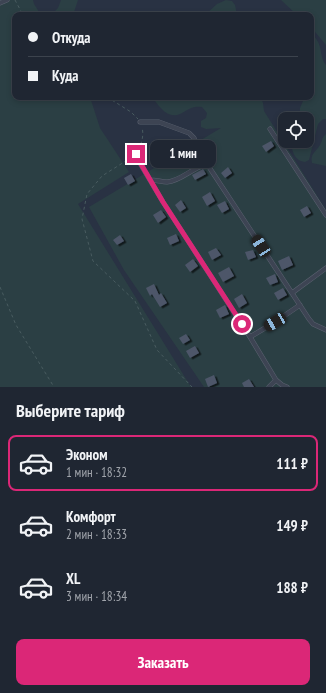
<!DOCTYPE html>
<html lang="ru">
<head>
<meta charset="utf-8">
<style>
	body { margin:0; font-family:"PT Sans Narrow",sans-serif; background:#272e3a; color:#f1f3f6; height:100vh; display:flex; flex-direction:column; font-size:15px; white-space:nowrap }
	* { box-sizing:border-box; margin:0 }
	p { font-size:13px; color:#a1a5ac }
	.icon { flex:none; width:22px; height:22px; fill:none; stroke:currentColor; stroke-width:2; stroke-linecap:round; stroke-linejoin:round }
	.map { position:relative; height:387px; overflow:hidden }
	.side { display:flex; flex-direction:column; background:#1f2632; flex:1 }
	.side>* { flex:none }
	.guide { position:absolute; left:12px; top:12px; width:302px; height:88px; border-radius:8px; box-shadow:0 2px 6px #0003,0 0 0 1px #3c434d; display:grid; align-content:center; height:88px; padding:0 16px; background:#1f2632 }
	.buttons { position:absolute; left:278px; top:112px; display:grid; gap:8px }
	.buttons a { display:grid; place-items:center; width:36px; height:36px; border-radius:8px; background:#1f2632; box-shadow:0 2px 6px #0003,0 0 0 1px #3c434d; font-size:20px }
	.end { position:absolute; width:18px; height:18px; margin:-9px; border:5px solid #db2777; background:#fff; box-shadow:0 0 0 2px #fff }
	.from { border-radius:50% }
	.bubble { position:absolute; height:28px; border-radius:8px; background:#1f2632; box-shadow:0 2px 6px #0003,0 0 0 1px #3c434d; font-size:13px; font-weight:800; line-height:28px; text-align:center }
	.car { position:absolute; width:12px; height:24px; margin:-12px -6px; border-radius:5px; box-shadow:0 0 3px 1px #0007; background:linear-gradient(#222 24%,#8ab4d8 0 40%,#222 0 76%,#8ab4d8 0 86%,#222 0) }
	.guide b { display:flex; align-items:center; gap:14px; height:38px; font-size:15px }
	.guide b+b { border-top:1px solid #3c434d }
	.guide i { width:10px; height:10px; background:#f1f3f6 }
	ul { padding:0; list-style:none }
	li { display:flex; align-items:center; gap:12px; height:56px; margin:0 8px 6px; padding:0 8px; border:2px solid transparent; border-radius:8px }
	li div { flex:1 }
	li b { display:block; font-size:15px }
	li em { font-style:normal; font-weight:800 }
	li.current { border-color:#db2777 }
	li>.icon { width:36px; height:36px; stroke-width:1.5 }
	h2 { padding:0 16px; font-size:18px; line-height:48px }
	.cta { display:flex; gap:8px; margin-top:auto; padding:8px 16px }
	.cta a { flex:1; height:46px; border-radius:8px; background:#db2777; color:#fff; font-size:16px; font-weight:800; line-height:46px; text-align:center }
	.map>svg:first-child { display:block }
	.green { fill:#2b3f44 }
	.building { fill:#4d5669; filter:url(#shadow) }
	.lines { fill:none; stroke-linecap:round; stroke-linejoin:round }
	.street-casing { stroke:#5b6270; stroke-width:5 }
	.path { stroke:#495c60; stroke-width:1; stroke-dasharray:3 3; stroke-linecap:butt }
	.street { stroke:#3d4453; stroke-width:4 }
	.route { stroke:#db2777; stroke-width:5 }
</style>
</head>
<body>
<div class="map">
<svg width="326" height="387" viewBox="0 0 326 387">
	<defs>
		<filter id="shadow"><feDropShadow dx="2.5" dy="1.5" stdDeviation="0" flood-color="#0009"/></filter>
	</defs>
	<rect width="100%" height="100%" fill="#293243"/>
	<path class="green" d="M0,0H33L34,4L41,15H15V97H90L100,128L129,172L78,204L191,387H0Z
		M61,0H78L73,15H51L58,8Z
		M226,0L232,1L235,5L237,15H205L217,4Z
		M281,0H326V45L311,27V15H297Z
		M311,33C325,46 318,55 326,65V119H323L318,124L309,160L305,162C293,160 293,151 290,141H307V119H300V108L303,101L302,97H311Z
		M152,97L261,98L263,103L264,111L326,210V387H204L124,270L89,207L221,128L206,129L201,127V121L206,118L207,113L202,107C193,106 189,109 182,113C168,121 159,106 152,97Z
		M326,134V166L312,163C310,153 316,152 320,145C323,140 321,138 326,134Z"/>
	<path class="building" d="M271,141L274,146L266,152L262,146Z
		M228,167L232,173L225,178L221,173Z
		M203,169L206,174L195,180L192,175Z
		M131,174L135,181L128,185L124,178Z
		M210,192L215,201L207,206L202,197Z
		M181,200L186,208L180,212L175,205Z
		M225,201L229,209L222,213L217,205Z
		M307,206L311,213L304,217L300,210Z
		M161,210L166,217L158,223L153,215Z
		M176,234L179,241L170,245L167,238Z
		M120,235L124,241L117,245L113,240Z
		M216,248L221,255L212,260L208,252Z
		M253,250L256,257L248,260L245,252Z
		M289,256L293,265L282,270L278,261Z
		M193,259L198,266L190,272L185,265Z
		M229,267L234,276L223,282L218,273Z
		M275,274L278,282L270,285L266,278Z
		M154,284L159,295L161,293L167,303L160,307L152,294L150,296L146,288Z
		M283,288L287,295L278,300L274,293Z
		M242,294L247,303L239,308L234,299Z
		M225,305L229,314L220,318L216,310Z
		M186,334L190,340L183,344L179,338Z
		M195,346L199,353L190,358L186,351Z
		M214,375L217,383L208,387L205,379Z
		M249,379L254,387H244L242,383Z"/>
	<g class="lines">
		<g class="street-casing">
			<path id="street" d="M0,3L7,0
				M140,122H159L189,133L194,138L203,165
				M270,129L326,215
				M136,154L141,165L163,202L250,337L276,380L282,385L287,387
				M150,180C156,180 162,182 167,182C181,181 192,168 205,165L209,167L309,319L313,324L326,330
				M292,293L326,268
				M250,337L275,322L300,305
				M269,387L276,380"/>
		</g>
		<path class="path" d="M15,0L23,15
			M107,97L131,112L138,119
			M138,150C142,143 144,135 142,127
			M132,157L102,176L87,194L82,219L93,261L135,301L157,350L192,387
			M0,287L16,325L54,387"/>
		<use href="#street" class="street"/>
	</g>
	<g class="lines">
		<path class="route" d="M136,154L141,164L163,202L242,324"/>
	</g>
</svg>
<div class="buttons">
<a><svg class="icon" aria-label="locate" viewBox="0 0 24 24"><circle cx="12" cy="12" r="6"/><path d="M12 2v4M12 18v4M2 12h4M18 12h4"/></svg></a>
</div>
<i class="end from" style="left:242px;top:324px"></i>
<i class="end" style="left:136px;top:154px"></i>
<div class="bubble" style="left:150px;top:140px;width:66px">1 мин</div>
<i class="car" style="left:261px;top:246px;rotate:327deg"></i>
<i class="car" style="left:275px;top:322px;rotate:240deg"></i>
<div class="guide">
<b><i class="from"></i>Откуда</b>
<b><i></i>Куда</b>
</div>
</div>
<section class="side">
<h2>Выберите тариф</h2>
<ul>
<li class="current"><svg class="icon" aria-label="car" viewBox="0 0 24 24"><path d="M5 17H2v-5l4-1 3-4h7l3 4 3 1v5h-3M9 17h6M6 11h13"/><circle cx="7" cy="17" r="2"/><circle cx="17" cy="17" r="2"/></svg><div><b>Эконом</b><p>1 мин · 18:32</p></div><em>111 ₽</em></li>
<li><svg class="icon" aria-label="car" viewBox="0 0 24 24"><path d="M5 17H2v-5l4-1 3-4h7l3 4 3 1v5h-3M9 17h6M6 11h13"/><circle cx="7" cy="17" r="2"/><circle cx="17" cy="17" r="2"/></svg><div><b>Комфорт</b><p>2 мин · 18:33</p></div><em>149 ₽</em></li>
<li><svg class="icon" aria-label="car" viewBox="0 0 24 24"><path d="M5 17H2v-5l4-1 3-4h7l3 4 3 1v5h-3M9 17h6M6 11h13"/><circle cx="7" cy="17" r="2"/><circle cx="17" cy="17" r="2"/></svg><div><b>XL</b><p>3 мин · 18:34</p></div><em>188 ₽</em></li>
</ul>
<div class="cta"><a>Заказать</a></div>
</section>
</body>
</html>
